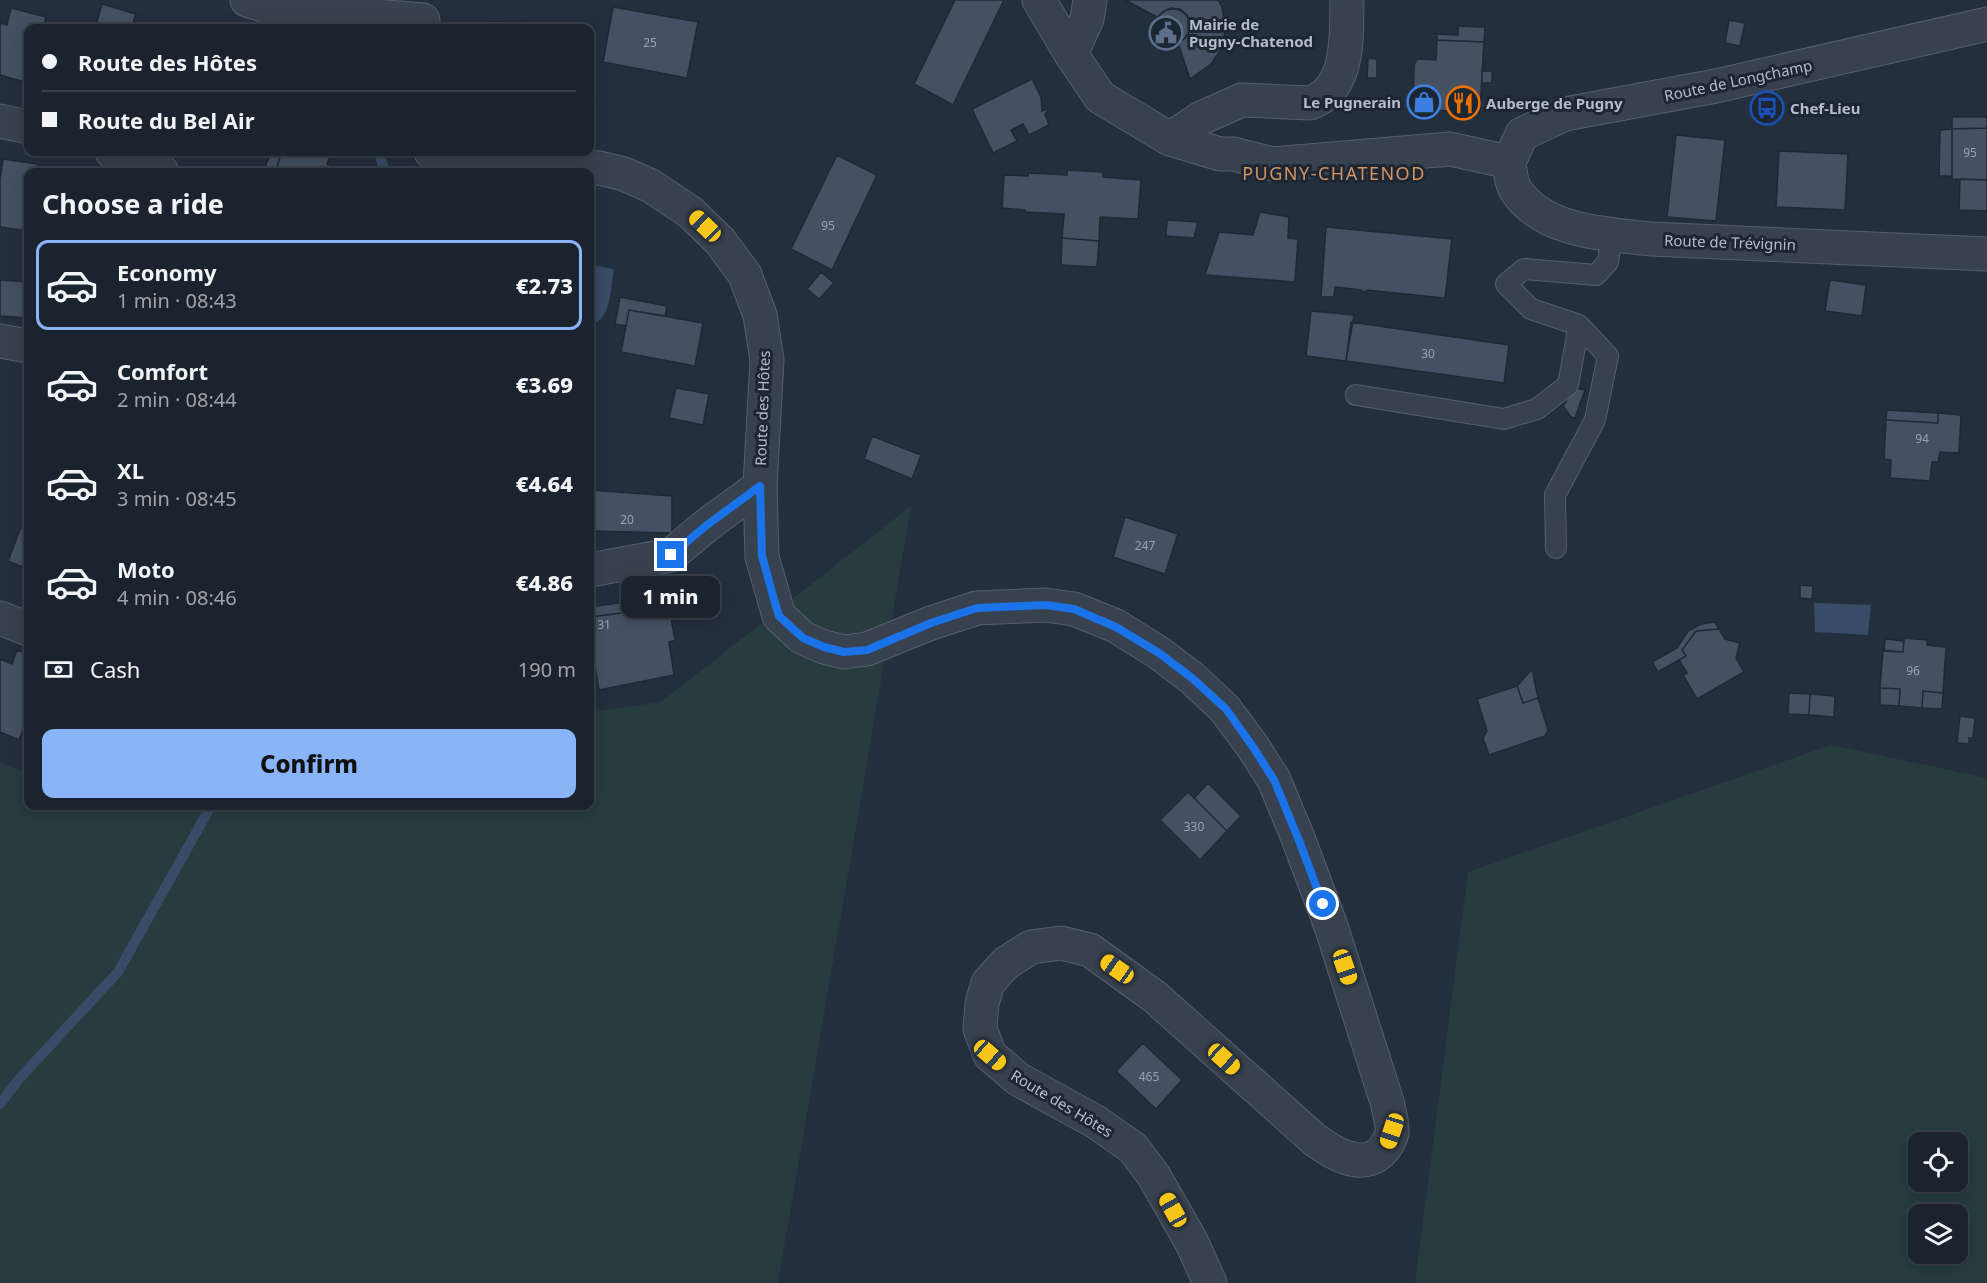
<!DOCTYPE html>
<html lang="en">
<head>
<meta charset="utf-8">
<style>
	body { margin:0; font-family:"Noto Sans",sans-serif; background:#282f3a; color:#f1f3f6; height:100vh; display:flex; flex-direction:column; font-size:22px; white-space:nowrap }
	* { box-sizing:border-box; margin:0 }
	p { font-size:20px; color:#a0a4aa }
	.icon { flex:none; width:33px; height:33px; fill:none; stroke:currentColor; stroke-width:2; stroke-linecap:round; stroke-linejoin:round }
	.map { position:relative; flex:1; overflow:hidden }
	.sheet { position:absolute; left:24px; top:168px; width:570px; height:642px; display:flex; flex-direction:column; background:#1b232e; border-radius:12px; box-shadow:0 3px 15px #0003,0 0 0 2px #39404a }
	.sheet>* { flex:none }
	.guide { position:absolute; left:24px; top:24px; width:570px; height:132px; border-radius:12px; box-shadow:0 3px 15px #0003,0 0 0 2px #39404a; display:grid; align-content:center; height:132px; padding:0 18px; background:#1b232e }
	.buttons { position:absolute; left:1908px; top:1132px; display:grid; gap:12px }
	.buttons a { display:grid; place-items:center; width:60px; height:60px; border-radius:12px; background:#1b232e; box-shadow:0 3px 15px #0003,0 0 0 2px #39404a; font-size:30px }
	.end { position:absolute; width:27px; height:27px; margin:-14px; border:8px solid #1a73e8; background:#fff; box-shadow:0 0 0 3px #fff }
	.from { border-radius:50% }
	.bubble { position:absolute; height:42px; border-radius:12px; background:#1b232e; box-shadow:0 3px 15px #0003,0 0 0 2px #39404a; font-size:20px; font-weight:800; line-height:42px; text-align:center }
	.car { position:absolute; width:18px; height:36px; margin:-18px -9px; border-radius:8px; box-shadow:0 0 4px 2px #0007; background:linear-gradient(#f5c518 24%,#345 0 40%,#f5c518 0 76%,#345 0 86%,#f5c518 0) }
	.guide b { display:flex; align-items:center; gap:21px; height:57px; font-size:22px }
	.guide b+b { border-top:2px solid #39404a }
	.guide i { width:15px; height:15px; background:#f1f3f6 }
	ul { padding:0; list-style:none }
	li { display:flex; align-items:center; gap:18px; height:90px; margin:0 12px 9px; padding:0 6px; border:3px solid transparent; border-radius:12px }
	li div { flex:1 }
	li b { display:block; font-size:22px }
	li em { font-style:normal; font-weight:800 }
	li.on { border-color:#8ab4f8 }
	li>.icon { width:54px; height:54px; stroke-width:1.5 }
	h2 { padding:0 18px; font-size:27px; line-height:72px }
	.pay { display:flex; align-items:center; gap:15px; height:66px; padding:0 18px; font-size:22px }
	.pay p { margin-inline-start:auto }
	.button { display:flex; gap:12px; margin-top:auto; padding:12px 18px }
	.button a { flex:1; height:69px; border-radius:12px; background:#8ab4f8; color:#111; font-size:24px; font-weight:800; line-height:69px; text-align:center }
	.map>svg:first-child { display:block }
	.green { fill:#263c3f; fill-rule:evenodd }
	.water { fill:#394c67 }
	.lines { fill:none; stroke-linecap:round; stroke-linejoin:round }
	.stream { stroke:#394c67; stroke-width:10 }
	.building { fill:#455162; stroke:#1f2835; stroke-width:1.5 }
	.service-casing { stroke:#565f6c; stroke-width:22 }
	.minor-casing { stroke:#565f6c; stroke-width:35 }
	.tertiary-casing { stroke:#565f6c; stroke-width:35 }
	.service { stroke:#38414e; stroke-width:20 }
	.minor { stroke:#38414e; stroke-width:33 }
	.tertiary { stroke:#38414e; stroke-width:33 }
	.route { stroke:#1a73e8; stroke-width:8 }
	.labels { text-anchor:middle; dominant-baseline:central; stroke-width:6; stroke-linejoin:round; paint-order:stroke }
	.number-label { font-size:12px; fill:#98a1af }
	.poi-label { font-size:15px; font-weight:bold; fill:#b4bcc9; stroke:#1d2633; text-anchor:start }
	.street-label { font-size:15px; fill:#b4bcc9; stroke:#1d2633 }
	.quarter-label { font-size:18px; letter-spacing:1.5px; fill:#d59563; stroke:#1d2633 }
</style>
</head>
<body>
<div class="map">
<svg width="1987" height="1283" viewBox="0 0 1987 1283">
	<rect width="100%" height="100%" fill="#242f3e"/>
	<path class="green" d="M911,506L778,1283H0V762L28,773V806H112L122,810L142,806H590V712L661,702Z
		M1831,745L1987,778V1283H1415L1468,872ZM1918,1143H1958V1182H1918ZM1918,1215H1958V1254H1918Z"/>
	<path class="water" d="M591,265L614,269C611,283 611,319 595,322L590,319Z
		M1814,603L1871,605L1868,635L1815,632Z"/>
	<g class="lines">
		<path class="stream" d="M379,152L385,172
			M0,1104L19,1079L118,972L211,806"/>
	</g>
	<path class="building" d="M955,0H1004L953,105L914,84Z
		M1125,0H1218L1222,7L1225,25L1224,40L1219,52L1211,64L1190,79L1178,43L1185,38L1190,30V22L1187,15L1180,9L1171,8L1164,11L1157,17Z
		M102,4L136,14L131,28H95Z
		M613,7L698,22L687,78L603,62Z
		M11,8L46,17L43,28H28V83L0,75V23L7,25Z
		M1156 26a17 17 0 1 1 34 0a17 17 0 1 1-34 0Z
		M1729,20L1745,23L1740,46L1725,43Z
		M527,21L528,28H487V22Z
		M1458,26L1485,27L1484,42L1437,40V34L1458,35Z
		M1437,40L1484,42L1480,110L1465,112L1413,109L1414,65L1417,59L1436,60Z
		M1368,58L1377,59V78H1367Z
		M1482,71H1492V83H1482Z
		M1032,79L1041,97L1042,111L1047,109L1048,111L1045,114L1049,125L1029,135L1023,124L1011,130L1017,141L993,153L972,109Z
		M590,94H596L593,151H590Z
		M1756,104H1774V113H1756Z
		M1952,117H1987V128L1952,129Z
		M1987,128V180L1952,179V129Z
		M1952,129V176H1939L1940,130Z
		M1676,135L1725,140L1716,221L1667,217Z
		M1779,151L1848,154L1845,210L1776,207Z
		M271,152H282L275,172H263Z
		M282,152L301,154L302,152H315L330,157L327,164L344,170L343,172H275Z
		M837,155L877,175L832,270L791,249Z
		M3,159L38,164L37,172H28V231L0,227V179Z
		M1067,170L1103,172V177L1141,180L1138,219L1100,217L1099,241L1062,238L1064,214L1025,212V210L1002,208L1004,175L1028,176V173L1067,175Z
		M1960,179L1987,180V211L1959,210Z
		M1260,212L1289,217L1288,238L1298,239L1295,282L1205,275L1219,232L1253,235Z
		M1167,220L1198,222L1194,238L1166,236Z
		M1326,227L1452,239L1445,298L1367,290V292L1361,291V290L1335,287L1334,297H1321Z
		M1062,238L1099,241L1097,267L1061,265Z
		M821,272L834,283L819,299L807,289Z
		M0,280L28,282V318L0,316Z
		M1830,280L1866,285L1862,316L1825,311Z
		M620,297L667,306L665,316L629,310L626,326L615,324Z
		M629,310L703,323L695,366L621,352Z
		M1311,311L1354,315L1346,361L1306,356Z
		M1351,322L1509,345L1504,383L1346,361Z
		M676,388L709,394L703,425L669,418Z
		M1574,388L1585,390L1575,418L1571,417L1563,406Z
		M1887,410L1938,413V423L1886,420Z
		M1938,413L1961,415L1959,453L1940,452L1938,462H1932L1930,481L1890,478L1891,460L1884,459L1886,420L1938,423Z
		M872,436L921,455L912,479L864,459Z
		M590,490L672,496V533L590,531Z
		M1125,517L1178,534L1165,574L1113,557Z
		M21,527L28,530V569L8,561Z
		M1800,585L1813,586L1812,599L1800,598Z
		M668,596L669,607L590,617V607Z
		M669,607L675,640L669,642L674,675L599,690L590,638V617Z
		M1715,622L1719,629L1696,631L1682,650L1686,656L1658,672L1652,662L1677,648L1688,631L1701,624Z
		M1719,629L1725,639L1740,643L1736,658L1744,672L1697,699L1683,675L1687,673L1679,660L1686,656L1682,650L1696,631Z
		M1904,638L1927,640V645L1946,647L1943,693L1923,691L1922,708L1899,706L1900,689L1880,688L1883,650L1903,652Z
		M1885,639L1904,641L1903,652L1884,651Z
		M17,650L28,654V717L19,740L0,732V659L12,664Z
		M1532,669L1538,698L1523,703L1517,686Z
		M1517,686L1523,703L1538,698L1548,730L1545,736L1489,755L1483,738L1487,731L1477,699Z
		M1880,688L1900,689L1899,706L1880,705Z
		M1923,691L1943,693L1942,709L1922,708Z
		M1789,693L1810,694L1809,715L1788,714Z
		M1810,694L1835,696L1834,717L1809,715Z
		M1960,716L1975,718L1973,738H1969V744L1957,743Z
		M1208,783L1241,816L1227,831L1194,798Z
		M1188,792L1227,831L1200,860L1160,820Z
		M1143,1043L1182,1080L1156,1109L1116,1071Z"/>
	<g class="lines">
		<g class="service-casing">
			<path id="service" d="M1356,395L1504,419L1537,409L1568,385L1579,325
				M1556,548L1555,495L1595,420L1608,356L1579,325L1531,309L1506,284L1524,269L1596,275L1608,262L1612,235"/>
		</g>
		<g class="minor-casing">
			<path id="minor" d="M247,0L269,7L423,20
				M1071,54L1087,19L1090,0
				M0,121L28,127
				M1170,139L1201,118L1242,100L1310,103C1351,89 1346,35 1347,0
				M112,152L162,172
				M431,152L442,158L599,168L624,174L651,186L690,212L720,241L745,275L760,315L767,360L760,486L762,557L779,616L803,638L824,647L844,652L867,649L931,623L977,608L1045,605L1074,609L1116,626L1159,653L1192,678L1225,709L1253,747L1274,780L1298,838L1331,926L1388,1105C1389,1113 1393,1124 1392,1133C1390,1142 1386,1147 1380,1153C1360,1170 1333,1153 1315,1140L1155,997L1090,950L1061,943L1031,947L1006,963L988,983L982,1003L980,1029L990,1055L1018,1079L1096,1122L1133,1148L1154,1176L1192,1243L1210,1283
				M0,341L28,346
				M590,570L671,555L707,525L760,486
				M0,618L28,629"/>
		</g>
		<g class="tertiary-casing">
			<path id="tertiary" d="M1039,0L1071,54L1100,97L1170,139L1220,154H1233L1273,164L1450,149L1509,162
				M1509,162C1510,170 1511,182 1515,189C1542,232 1605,234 1651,239L1987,254
				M1509,162L1522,134L1565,114L1716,86L1987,24"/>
		</g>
		<use href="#service" class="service"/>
		<use href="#minor" class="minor"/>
		<use href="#tertiary" class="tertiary"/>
	</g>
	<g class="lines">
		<path class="route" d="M671,555L707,525L760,486L762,556L773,596L779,616L803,638L824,647L844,652L867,650L931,623L977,608L1046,605L1074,609L1116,627L1159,653L1192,678L1226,709L1253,747L1274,780L1298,838L1323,904"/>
	</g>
	<defs>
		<g id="civic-ring" transform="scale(1.725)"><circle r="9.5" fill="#1d2633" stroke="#5c6f8a" stroke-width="1.5"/><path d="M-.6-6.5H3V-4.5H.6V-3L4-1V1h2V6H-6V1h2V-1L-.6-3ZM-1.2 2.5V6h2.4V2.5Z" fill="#5c6f8a"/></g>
		<g id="shop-ring" transform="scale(1.725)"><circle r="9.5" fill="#1d2633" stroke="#3f7fe0" stroke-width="1.5"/><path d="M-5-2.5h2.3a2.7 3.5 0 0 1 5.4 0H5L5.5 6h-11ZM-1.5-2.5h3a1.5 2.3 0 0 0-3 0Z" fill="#3f7fe0"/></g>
		<g id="restaurant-ring" transform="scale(1.725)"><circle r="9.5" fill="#1d2633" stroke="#e8710a" stroke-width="1.5"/><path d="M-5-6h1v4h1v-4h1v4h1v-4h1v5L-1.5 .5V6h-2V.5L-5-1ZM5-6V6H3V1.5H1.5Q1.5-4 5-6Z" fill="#e8710a"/></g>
		<g id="bus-ring" transform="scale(1.725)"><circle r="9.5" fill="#1d2633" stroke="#1a4fb4" stroke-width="1.5"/><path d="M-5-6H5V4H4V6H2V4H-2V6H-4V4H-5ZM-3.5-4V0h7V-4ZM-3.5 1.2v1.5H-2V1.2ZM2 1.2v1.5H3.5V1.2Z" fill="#1a4fb4"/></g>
	</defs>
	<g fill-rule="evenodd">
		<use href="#civic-ring" x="1166" y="33"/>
		<use href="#shop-ring" x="1424" y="102"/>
		<use href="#restaurant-ring" x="1463" y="103"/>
		<use href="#bus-ring" x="1767" y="108"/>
	</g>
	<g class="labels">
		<g class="number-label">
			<text x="650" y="42">25</text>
			<text x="1970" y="152">95</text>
			<text x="828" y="225">95</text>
			<text x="1428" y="353">30</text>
			<text x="1922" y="438">94</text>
			<text x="627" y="519">20</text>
			<text x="1145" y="545">247</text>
			<text x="604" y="624">31</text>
			<text x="1913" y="670">96</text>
			<text x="1194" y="826">330</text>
			<text x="1149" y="1076">465</text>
		</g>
		<g class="poi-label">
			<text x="1189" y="24">Mairie de<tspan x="1189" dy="17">Pugny-Chatenod</tspan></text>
			<text x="1401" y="102" text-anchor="end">Le Pugnerain</text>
			<text x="1486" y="103">Auberge de Pugny</text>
			<text x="1790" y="108">Chef-Lieu</text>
		</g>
		<g class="street-label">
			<text transform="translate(1738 80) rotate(-12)">Route de Longchamp</text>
			<text transform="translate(1730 242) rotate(2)">Route de Trévignin</text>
			<text transform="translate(762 408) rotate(-88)">Route des Hôtes</text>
			<text transform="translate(1062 1103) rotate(31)">Route des Hôtes</text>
		</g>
		<g class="quarter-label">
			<text x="1334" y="173">PUGNY-CHATENOD</text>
		</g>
	</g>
</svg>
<div class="buttons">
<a><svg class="icon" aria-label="locate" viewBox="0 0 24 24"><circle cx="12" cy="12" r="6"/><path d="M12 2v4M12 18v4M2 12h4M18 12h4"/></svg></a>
<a><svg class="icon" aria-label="layers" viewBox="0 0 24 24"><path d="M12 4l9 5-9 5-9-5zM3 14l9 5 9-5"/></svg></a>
</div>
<i class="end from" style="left:1323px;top:904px"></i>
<i class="end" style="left:671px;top:555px"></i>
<div class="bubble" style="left:621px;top:576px;width:99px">1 min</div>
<i class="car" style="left:705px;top:226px;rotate:314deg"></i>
<i class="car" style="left:1345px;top:967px;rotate:161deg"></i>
<i class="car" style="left:1117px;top:969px;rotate:305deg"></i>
<i class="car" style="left:990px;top:1055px;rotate:131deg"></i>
<i class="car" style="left:1224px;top:1059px;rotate:132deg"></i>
<i class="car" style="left:1392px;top:1131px;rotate:198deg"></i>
<i class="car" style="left:1173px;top:1210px;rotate:331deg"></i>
<div class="guide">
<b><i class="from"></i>Route des Hôtes</b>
<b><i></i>Route du Bel Air</b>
</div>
<section class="sheet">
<h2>Choose a ride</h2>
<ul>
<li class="on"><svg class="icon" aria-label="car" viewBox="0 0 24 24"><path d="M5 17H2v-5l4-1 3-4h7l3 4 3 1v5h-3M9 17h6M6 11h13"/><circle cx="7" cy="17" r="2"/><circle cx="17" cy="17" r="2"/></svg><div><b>Economy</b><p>1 min · 08:43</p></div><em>€2.73</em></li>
<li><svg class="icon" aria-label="car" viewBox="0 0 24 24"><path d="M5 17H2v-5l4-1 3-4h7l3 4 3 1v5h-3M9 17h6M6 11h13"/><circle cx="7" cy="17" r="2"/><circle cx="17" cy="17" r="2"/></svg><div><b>Comfort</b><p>2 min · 08:44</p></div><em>€3.69</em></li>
<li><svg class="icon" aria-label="car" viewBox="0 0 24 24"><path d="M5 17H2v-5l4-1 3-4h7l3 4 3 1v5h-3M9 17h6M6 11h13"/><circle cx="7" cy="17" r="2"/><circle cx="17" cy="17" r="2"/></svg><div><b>XL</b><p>3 min · 08:45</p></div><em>€4.64</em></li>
<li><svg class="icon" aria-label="car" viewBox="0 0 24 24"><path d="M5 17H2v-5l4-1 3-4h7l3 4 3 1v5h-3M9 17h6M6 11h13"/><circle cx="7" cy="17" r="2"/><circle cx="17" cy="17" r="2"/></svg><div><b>Moto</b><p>4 min · 08:46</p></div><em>€4.86</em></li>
</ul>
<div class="pay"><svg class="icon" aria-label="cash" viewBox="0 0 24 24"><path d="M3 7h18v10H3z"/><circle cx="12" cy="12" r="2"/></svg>Cash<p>190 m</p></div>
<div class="button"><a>Confirm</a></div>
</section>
</div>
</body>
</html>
